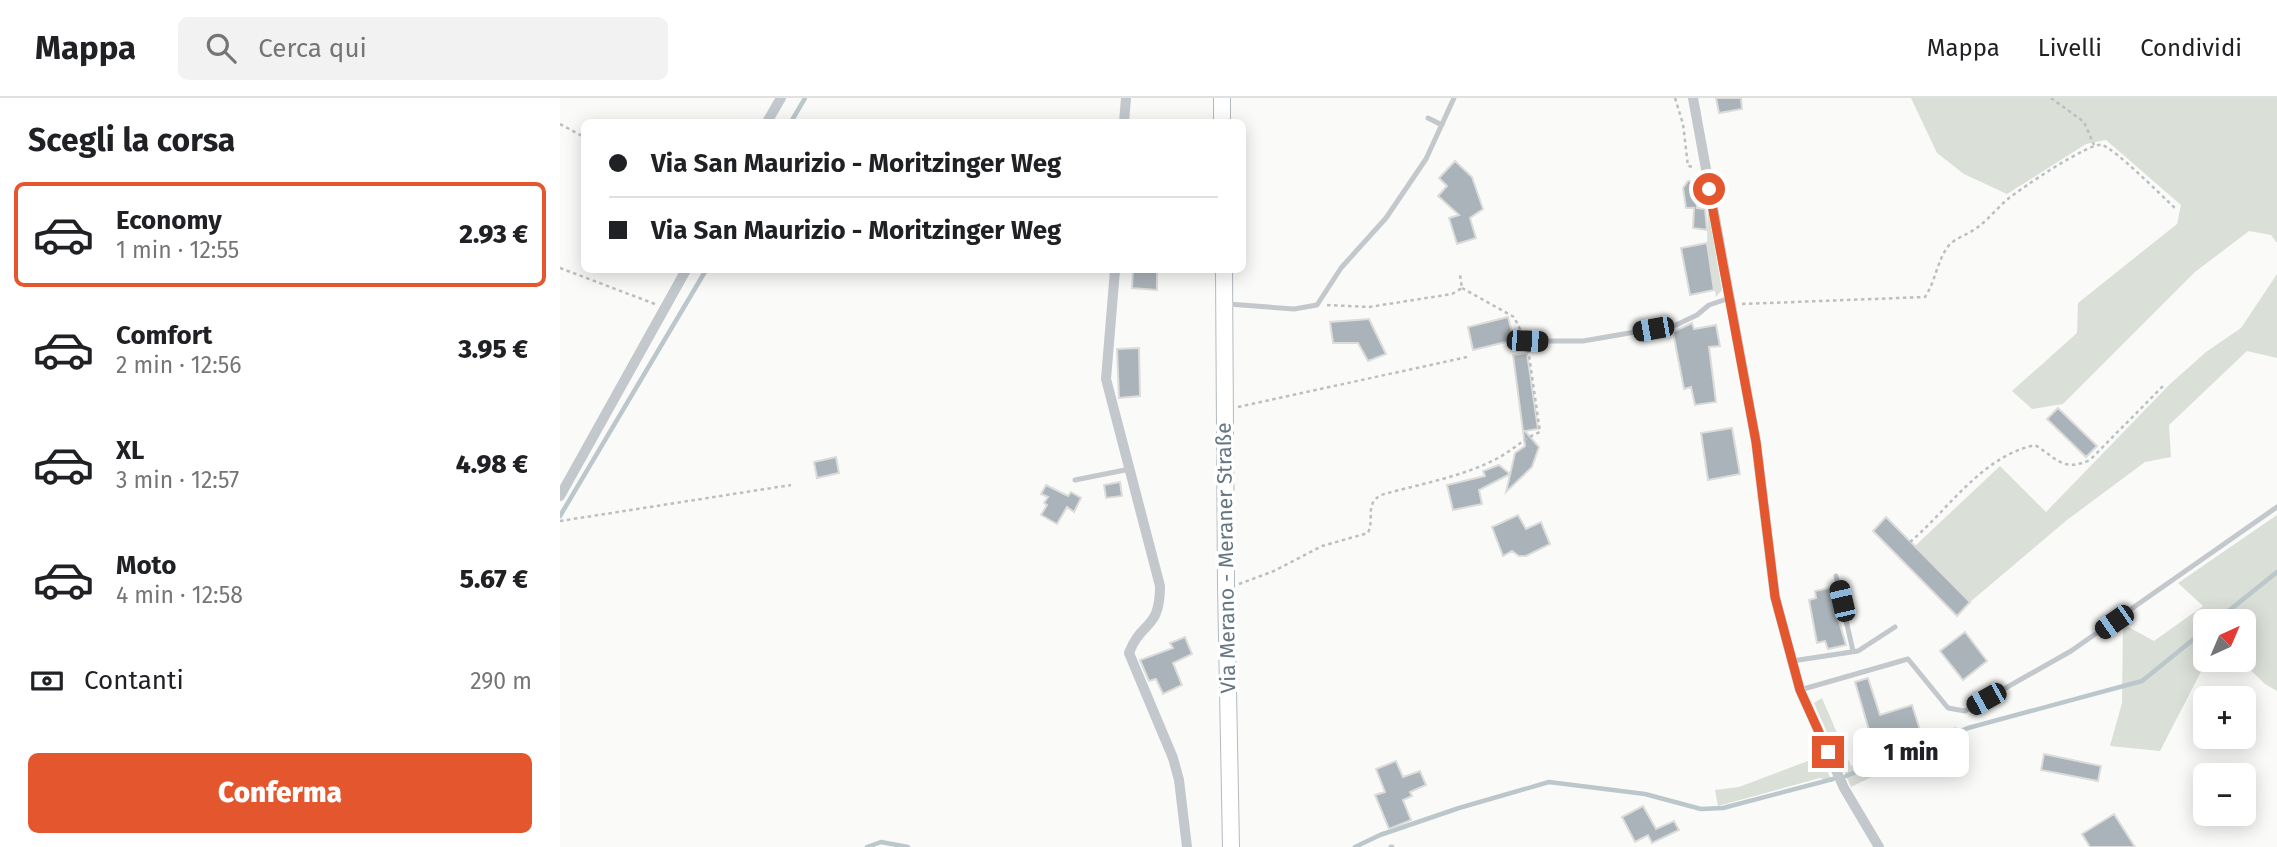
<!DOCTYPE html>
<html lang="it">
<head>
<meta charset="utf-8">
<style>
	body { margin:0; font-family:"Fira Sans",sans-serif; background:#f2f2f2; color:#202124; height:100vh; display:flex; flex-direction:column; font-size:26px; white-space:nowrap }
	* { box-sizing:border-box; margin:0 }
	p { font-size:23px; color:#757577 }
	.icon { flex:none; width:38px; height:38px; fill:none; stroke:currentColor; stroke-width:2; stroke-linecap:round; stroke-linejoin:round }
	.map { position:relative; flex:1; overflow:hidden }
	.side { display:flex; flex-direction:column; background:#fff; width:560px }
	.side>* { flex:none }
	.top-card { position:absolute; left:21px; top:21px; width:665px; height:154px; border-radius:10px; box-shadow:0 4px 18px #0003; display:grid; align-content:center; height:154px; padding:0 28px; background:#fff }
	.needle { width:46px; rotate:44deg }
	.controls { position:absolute; left:1633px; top:511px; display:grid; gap:14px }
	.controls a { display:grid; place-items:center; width:63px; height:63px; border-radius:10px; background:#fff; box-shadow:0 4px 18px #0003; font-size:35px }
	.end { position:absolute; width:32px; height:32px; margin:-16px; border:9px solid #e4572e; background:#fff; box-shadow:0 0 0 4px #fff }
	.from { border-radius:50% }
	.bubble { position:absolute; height:49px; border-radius:10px; background:#fff; box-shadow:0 4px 18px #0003; font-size:23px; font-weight:800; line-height:49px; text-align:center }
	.car { position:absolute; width:21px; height:42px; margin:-21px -10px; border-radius:9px; box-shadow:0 0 5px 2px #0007; background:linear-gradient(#222 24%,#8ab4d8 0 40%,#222 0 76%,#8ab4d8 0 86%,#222 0) }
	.top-card b { display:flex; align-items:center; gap:24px; height:66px; font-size:26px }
	.top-card b+b { border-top:2px solid #e0e0e0 }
	.top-card i { width:18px; height:18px; background:#202124 }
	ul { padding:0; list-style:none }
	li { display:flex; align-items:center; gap:21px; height:105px; margin:0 14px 10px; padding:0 14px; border:4px solid transparent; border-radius:10px }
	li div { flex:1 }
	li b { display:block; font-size:26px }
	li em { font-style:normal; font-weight:800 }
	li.current { border-color:#e4572e }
	li>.icon { width:63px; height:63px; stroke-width:1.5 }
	h2 { padding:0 28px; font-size:32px; line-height:84px }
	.pay { display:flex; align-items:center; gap:18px; height:77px; padding:0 28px; font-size:26px }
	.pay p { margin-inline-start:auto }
	.cta { display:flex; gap:14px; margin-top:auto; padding:14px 28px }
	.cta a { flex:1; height:80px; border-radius:10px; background:#e4572e; color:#fff; font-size:28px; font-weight:800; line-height:80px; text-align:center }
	header { display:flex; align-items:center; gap:42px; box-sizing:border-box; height:98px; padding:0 35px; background:#fff; border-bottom:2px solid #e0e0e0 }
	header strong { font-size:33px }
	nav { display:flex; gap:38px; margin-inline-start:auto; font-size:24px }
	.search { width:490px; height:63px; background:#f2f2f2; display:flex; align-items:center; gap:18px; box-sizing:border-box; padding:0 24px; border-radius:10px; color:#757577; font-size:26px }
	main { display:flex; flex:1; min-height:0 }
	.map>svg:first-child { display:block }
	.green { fill:#dadfd7 }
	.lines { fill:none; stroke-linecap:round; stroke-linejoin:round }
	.stream { stroke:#bbc7cb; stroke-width:4.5 }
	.building { fill:#aab3b9; stroke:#dcdcda; stroke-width:2 }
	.secondary-casing { stroke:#b3babf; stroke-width:18 }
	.path { stroke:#bbbfc2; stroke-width:2.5; stroke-dasharray:3.5 3.5; stroke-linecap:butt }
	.lane { stroke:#c3c8cc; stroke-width:5 }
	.street { stroke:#c3c8cc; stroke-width:10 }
	.secondary { stroke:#fff; stroke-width:16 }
	.route { stroke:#e4572e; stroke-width:9 }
	.labels { text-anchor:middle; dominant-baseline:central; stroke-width:7; stroke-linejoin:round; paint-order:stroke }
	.street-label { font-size:21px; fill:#657683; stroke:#fff }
</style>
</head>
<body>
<header>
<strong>Mappa</strong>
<div class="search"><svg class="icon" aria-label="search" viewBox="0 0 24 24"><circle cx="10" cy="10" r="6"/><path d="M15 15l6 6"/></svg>Cerca qui</div>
<nav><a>Mappa</a><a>Livelli</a><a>Condividi</a></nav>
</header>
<main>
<section class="side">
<h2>Scegli la corsa</h2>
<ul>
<li class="current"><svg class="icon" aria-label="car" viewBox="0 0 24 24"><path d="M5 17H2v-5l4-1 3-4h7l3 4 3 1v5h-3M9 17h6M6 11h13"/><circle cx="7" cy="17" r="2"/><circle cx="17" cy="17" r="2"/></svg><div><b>Economy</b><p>1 min · 12:55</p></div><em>2.93 €</em></li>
<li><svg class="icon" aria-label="car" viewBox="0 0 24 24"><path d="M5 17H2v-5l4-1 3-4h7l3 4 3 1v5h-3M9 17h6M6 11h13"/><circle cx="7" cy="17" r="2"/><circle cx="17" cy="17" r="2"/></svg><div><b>Comfort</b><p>2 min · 12:56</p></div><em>3.95 €</em></li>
<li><svg class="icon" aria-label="car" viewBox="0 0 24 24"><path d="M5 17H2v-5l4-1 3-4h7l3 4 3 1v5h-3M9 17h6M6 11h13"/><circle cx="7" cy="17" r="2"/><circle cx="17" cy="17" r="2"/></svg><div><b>XL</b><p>3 min · 12:57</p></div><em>4.98 €</em></li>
<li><svg class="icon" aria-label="car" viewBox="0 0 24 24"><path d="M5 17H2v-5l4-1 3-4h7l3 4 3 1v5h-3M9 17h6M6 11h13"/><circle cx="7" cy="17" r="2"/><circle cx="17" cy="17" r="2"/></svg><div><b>Moto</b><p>4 min · 12:58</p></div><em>5.67 €</em></li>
</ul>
<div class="pay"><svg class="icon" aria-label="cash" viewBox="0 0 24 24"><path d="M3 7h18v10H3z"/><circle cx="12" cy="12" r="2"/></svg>Contanti<p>290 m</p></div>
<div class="cta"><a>Conferma</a></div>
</section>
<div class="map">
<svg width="1717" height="749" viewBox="0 0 1717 749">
	<rect width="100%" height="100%" fill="#fafaf8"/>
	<path class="green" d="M1351,0H1717V145L1711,137L1689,133L1635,174L1503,306L1472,311L1452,293L1517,235L1518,205L1617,126L1621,107L1546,42L1526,46L1447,96L1404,76L1377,55Z
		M1148,111L1162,192L1156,199L1147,145Z
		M1717,176V260L1687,253L1609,327L1611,359L1585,364L1507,422L1410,504L1355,448L1440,368L1486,414L1609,287L1646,254L1681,230Z
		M1717,417V593L1705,586L1680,562H1684V523H1645L1647,562L1600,653L1550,648L1562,605L1563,526L1594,543L1643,508L1618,485Z
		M1262,600L1291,668L1396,629L1406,640L1361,655L1291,689L1254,605Z
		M1261,658L1272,684L1260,680L1158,708L1155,692L1179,689Z"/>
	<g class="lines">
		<path class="stream" d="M231,24L245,0
			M0,418L146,172
			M1656,523L1717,474
			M1286,678L1408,630L1582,583L1645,532
			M307,749L321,744L348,749
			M795,749L820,737L899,710L989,684L1085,696L1141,711L1163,710L1273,681"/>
	</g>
	<path class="building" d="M1156,0H1181L1182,11L1159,15Z
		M895,63L912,79L923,111L910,120L916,140L897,146L889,120L899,117L878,98L887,88L879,80Z
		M1128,83H1135L1137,110L1145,111L1147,132L1133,130L1134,110H1126L1123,90Z
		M1147,145L1154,192L1130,197L1121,150Z
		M573,172H597V192L572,190Z
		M948,219L954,242L913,252L908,229Z
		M809,221L826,256L808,263L798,245H773L770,224Z
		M1132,225L1134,231L1156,227L1160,248L1149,249L1156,304L1135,307L1131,289L1124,291L1113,234Z
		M579,250L580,298L559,300L557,251Z
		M967,255L978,331L965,333L979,349L972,369L946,394L955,355L965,348L953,257Z
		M1498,310L1537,348L1526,359L1487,321Z
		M1172,330L1180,376L1148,382L1141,335Z
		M276,359L279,375L257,380L254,364Z
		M939,367L950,376L919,392L922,406L893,412L887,387L925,378L923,373Z
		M560,384L562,398L546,400L544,387Z
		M486,387L508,398L511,394L521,400L514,414L507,409L497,426L481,417L487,407L484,405L488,399L481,396Z
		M958,417L966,431L981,424L990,446L966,458H959L952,453L943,458L932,429Z
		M1326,419L1410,504L1397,518L1313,433Z
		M1273,489L1276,503H1273L1286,547L1268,551L1265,543L1257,545L1249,502L1256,500L1255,493Z
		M1405,534L1427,563L1403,582L1380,553Z
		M625,539L632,556L613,565L622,587L603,596L596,581L589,583L580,562L613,550L610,545Z
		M1308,580L1320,617L1352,607L1360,632L1313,646L1295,584Z
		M1484,656L1541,668L1538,683L1481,672Z
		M836,663L843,679L860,673L866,687L850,694L852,698L843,702L851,722L829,731L815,697L825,694L816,671Z
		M1083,708L1096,731L1114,723L1119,732L1092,745L1088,737L1075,744L1062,719Z
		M1554,716L1575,749H1530L1522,736Z"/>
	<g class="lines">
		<g class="secondary-casing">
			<path id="secondary" d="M662,0V24
				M664,172L666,487L671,749"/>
		</g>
		<path class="path" d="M1115,0L1123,26L1128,68L1134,69
			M1491,0L1524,24L1534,47
			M0,26L24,39
			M0,170L95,206
			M902,190L954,219L962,235
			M1182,206L1365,199C1376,183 1377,161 1390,146C1398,139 1409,136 1418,129C1429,121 1438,109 1449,100C1462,90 1529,44 1542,47C1554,50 1602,98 1615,110
			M767,207L809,209L892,196L902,190L900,177
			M678,309L907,259
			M0,423L231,387
			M1350,444C1390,410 1421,359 1475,347C1498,361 1502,374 1530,362L1603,288
			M679,486L714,473L762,448L808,435C815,420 804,407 821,397C859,386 903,379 938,360C953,352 963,341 980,334L968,250"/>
		<path class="lane" d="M868,20L882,27
			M668,206L734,211L757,207L781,170L826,120L866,61L894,0
			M967,243H1023L1116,227L1137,217L1149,207L1170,200
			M515,382L570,371
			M1276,478L1293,553
			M1232,563L1298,553L1335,529
			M1240,592L1348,561L1388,610L1405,613L1511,553L1717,409
			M831,749H832"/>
		<path class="street" d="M1133,0L1196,344L1215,499L1240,592L1284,690L1319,749
			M207,24L221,0
			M564,24L566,0
			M555,172L546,281L600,488C600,533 581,522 569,555L613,660L619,682L627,749
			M0,398L126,172"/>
		<use href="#secondary" class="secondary"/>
	</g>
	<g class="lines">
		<path class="route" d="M1149,91L1196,344L1215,499L1240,592L1268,654"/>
	</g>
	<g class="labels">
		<g class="street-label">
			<text transform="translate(666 460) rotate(-91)">Via Merano - Meraner Straße</text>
		</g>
	</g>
</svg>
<div class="controls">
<a><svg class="needle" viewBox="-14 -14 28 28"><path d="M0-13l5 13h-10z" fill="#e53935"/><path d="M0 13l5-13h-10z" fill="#757577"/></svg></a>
<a>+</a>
<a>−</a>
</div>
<i class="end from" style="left:1149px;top:91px"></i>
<i class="end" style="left:1268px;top:654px"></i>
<div class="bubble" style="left:1293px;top:630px;width:116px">1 min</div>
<i class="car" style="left:1093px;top:231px;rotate:260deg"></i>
<i class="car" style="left:967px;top:243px;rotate:92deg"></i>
<i class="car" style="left:1282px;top:503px;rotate:347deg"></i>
<i class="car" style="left:1554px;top:524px;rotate:235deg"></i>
<i class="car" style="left:1426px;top:601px;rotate:241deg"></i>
<div class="top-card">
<b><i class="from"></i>Via San Maurizio - Moritzinger Weg</b>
<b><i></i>Via San Maurizio - Moritzinger Weg</b>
</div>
</div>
</main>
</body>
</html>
